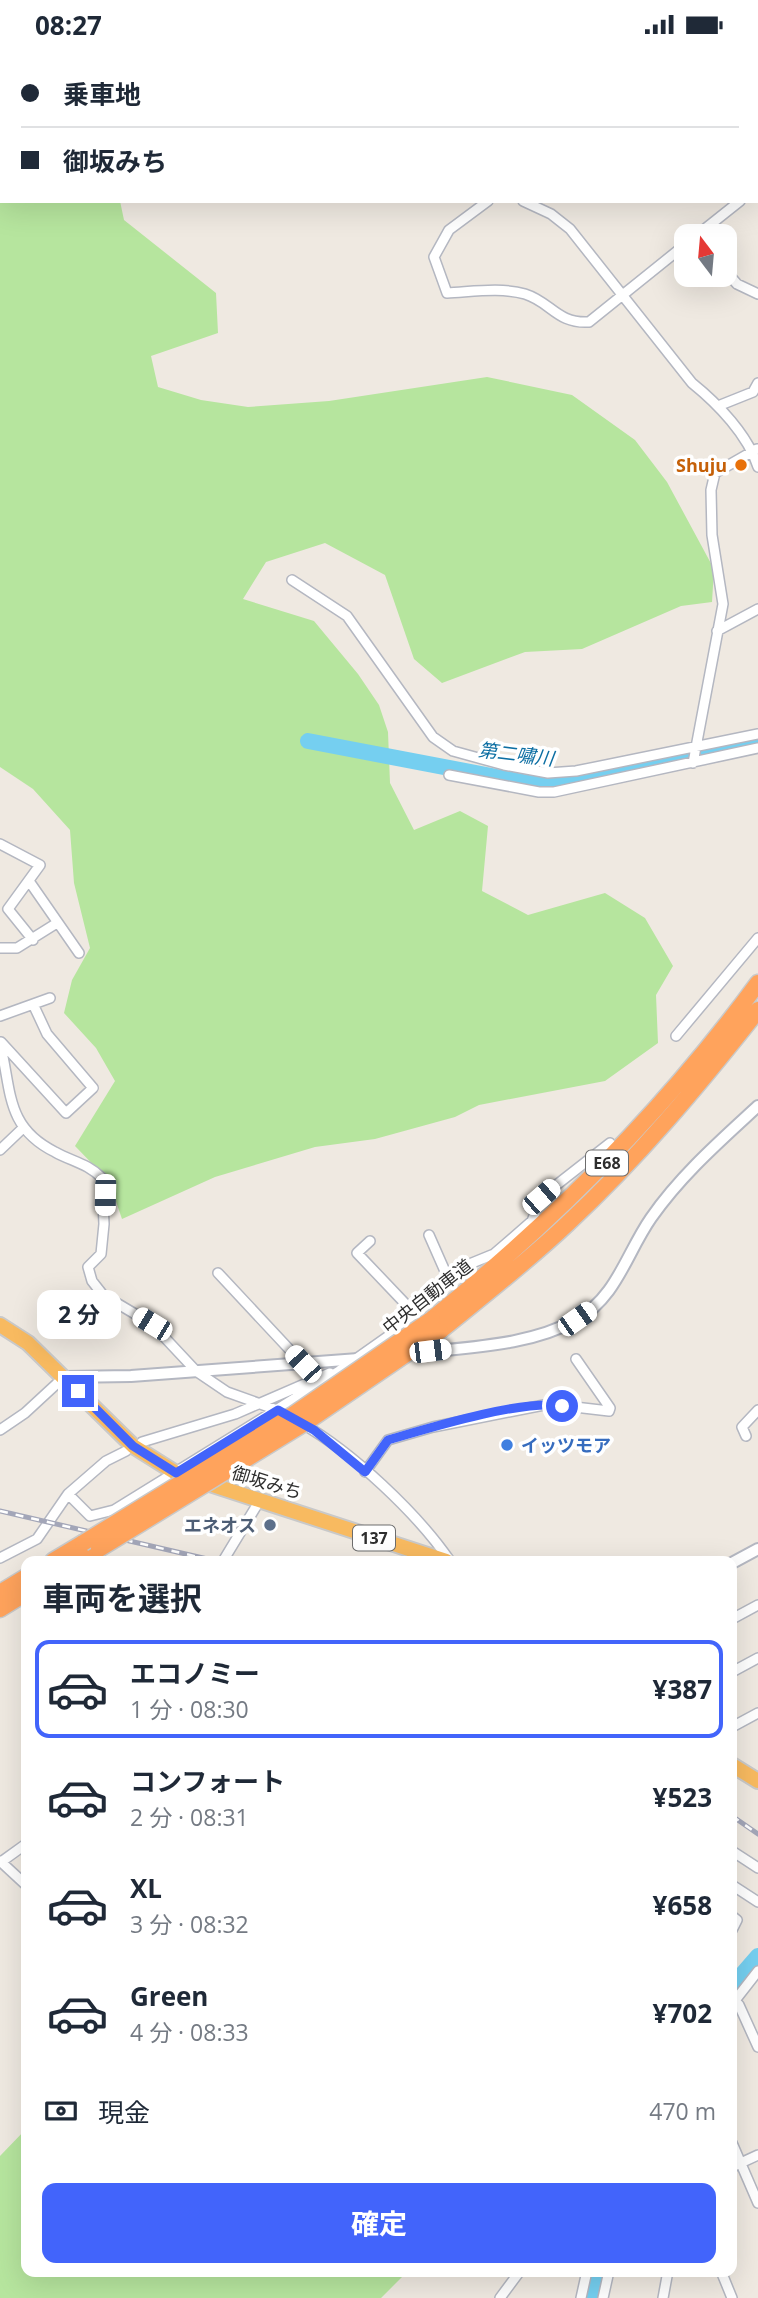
<!DOCTYPE html>
<html lang="ja">
<head>
<meta charset="utf-8">
<style>
	body { margin:0; font-family:"Open Sans","Noto Sans JP",sans-serif; background:#f6f6f7; color:#1f2937; height:100vh; display:flex; flex-direction:column; font-size:26px; white-space:nowrap }
	* { box-sizing:border-box; margin:0 }
	p { font-size:23px; color:#747a83 }
	.icon { flex:none; width:38px; height:38px; fill:none; stroke:currentColor; stroke-width:2; stroke-linecap:round; stroke-linejoin:round }
	.map { position:relative; flex:1; overflow:hidden }
	.sheet { position:absolute; left:21px; top:1507px; width:716px; height:721px; display:flex; flex-direction:column; background:#fff; border-radius:14px; box-shadow:0 7px 28px #0002 }
	.sheet>* { flex:none }
	.guide { position:absolute; left:0px; top:0px; width:760px; height:154px; box-shadow:0 7px 28px #0002; display:grid; align-content:center; height:154px; padding:0 21px; background:#fff }
	.needle { width:46px; rotate:344deg }
	.fabs { position:absolute; left:674px; top:175px; display:grid; gap:14px }
	.fabs a { display:grid; place-items:center; width:63px; height:63px; border-radius:14px; background:#fff; box-shadow:0 7px 28px #0002; font-size:35px }
	.end { position:absolute; width:32px; height:32px; margin:-16px; border:9px solid #4264fb; background:#fff; box-shadow:0 0 0 4px #fff }
	.from { border-radius:50% }
	.bubble { position:absolute; height:49px; border-radius:14px; background:#fff; box-shadow:0 7px 28px #0002; font-size:23px; font-weight:700; line-height:49px; text-align:center }
	.car { position:absolute; width:21px; height:42px; margin:-21px -10px; border-radius:9px; box-shadow:0 0 5px 2px #0007; background:linear-gradient(#fff 24%,#345 0 40%,#fff 0 76%,#345 0 86%,#fff 0) }
	.guide b { display:flex; align-items:center; gap:24px; height:66px; font-size:26px }
	.guide b+b { border-top:2px solid #e0e1e3 }
	.guide i { width:18px; height:18px; background:#1f2937 }
	ul { padding:0; list-style:none }
	li { display:flex; align-items:center; gap:21px; height:98px; margin:0 14px 10px; padding:0 7px; border:4px solid transparent; border-radius:14px }
	li div { flex:1 }
	li b { display:block; font-size:26px }
	li em { font-style:normal; font-weight:700 }
	li.on { border-color:#4264fb }
	li>.icon { width:63px; height:63px; stroke-width:1.5 }
	h2 { padding:0 21px; font-size:32px; line-height:84px }
	.pay { display:flex; align-items:center; gap:18px; height:77px; padding:0 21px; font-size:26px }
	.pay p { margin-inline-start:auto }
	.button { display:flex; gap:14px; margin-top:auto; padding:14px 21px }
	.button a { flex:1; height:80px; border-radius:14px; background:#4264fb; color:#fff; font-size:28px; font-weight:700; line-height:80px; text-align:center }
	.status { display:flex; justify-content:space-between; align-items:center; height:49px; padding:0 35px; background:#fff; direction:ltr }
	.status svg { height:19px; fill:currentColor }
	.map>svg:first-child { display:block }
	.green { fill:#b6e59e }
	.lines { fill:none; stroke-linecap:round; stroke-linejoin:round }
	.river { stroke:#75cff0; stroke-width:16 }
	.minor-casing { stroke:#b4b7c1; stroke-width:12 }
	.tertiary-casing { stroke:#b4b7c1; stroke-width:14 }
	.trunk-casing { stroke:#c9c9c9; stroke-width:18 }
	.motorway-casing { stroke:#c9c9c9; stroke-width:19 }
	.minor { stroke:#fff; stroke-width:9 }
	.tertiary { stroke:#fff; stroke-width:10 }
	.trunk { stroke:#f8ba60; stroke-width:14 }
	.motorway { stroke:#ffa35c; stroke-width:16 }
	.rail-casing { stroke:#a3a6b8; stroke-width:5 }
	.rail { stroke:#fff; stroke-width:2.5; stroke-dasharray:8; stroke-linecap:butt }
	.motorway-bridge-casing { stroke:#c9c9c9; stroke-width:19; stroke-linecap:butt }
	.motorway-bridge { stroke:#ffa35c; stroke-width:16 }
	.route { stroke:#4264fb; stroke-width:9 }
	.food-dot { fill:#e8710a; stroke:#fff; stroke-width:2.5 }
	.shop-dot { fill:#3f7fe0; stroke:#fff; stroke-width:2.5 }
	.service-dot { fill:#5c6f8a; stroke:#fff; stroke-width:2.5 }
	.labels { text-anchor:middle; dominant-baseline:central; stroke-width:7; stroke-linejoin:round; paint-order:stroke }
	.shield { fill:#fff; stroke:#6d6d6d; stroke-width:2 }
	.shield-label { font-size:16px; font-weight:bold; fill:#2e2e2e }
	.food-label { font-size:18px; font-weight:bold; fill:#c56008; stroke:#fff; text-anchor:end }
	.street-label { font-size:18px; fill:#2e2e2e; stroke:#fff }
	.shop-label { font-size:18px; font-weight:bold; fill:#366cbe; stroke:#fff; text-anchor:start }
	.service-label { font-size:18px; font-weight:bold; fill:#4e5e75; stroke:#fff; text-anchor:end }
	.water-label { font-size:19px; font-style:italic; fill:#0d6fa3; stroke:#fff }
</style>
</head>
<body>
<div class="status"><b>08:27</b><svg viewBox="0 0 49 12"><path d="M0 12V9h3v3zM5 12V6h3v6zM10 12V3h3v9zM15 12V0h3v12zM26 1h20v11H26zM47 4h2v5h-2z"/></svg></div>
<div class="map">
<svg width="758" height="2249" viewBox="0 0 758 2249">
	<rect width="100%" height="100%" fill="#efe9e1"/>
	<path class="green" d="M0,0H651L2,2V152H120L124,171L216,244L218,284L151,307L158,338L201,351L248,358L329,352L487,328L572,346L635,391L667,433L714,520L712,553L681,557L582,600L525,603L442,634L414,610L385,526L325,494L266,513L243,550L314,572L358,625L379,656L388,683L390,734L414,781L460,762L488,777L482,842L528,866L605,844L645,869L673,917L656,946L658,994L605,1032L479,1056L455,1068L375,1090L315,1098L215,1128L122,1170L109,1132L75,1097L115,1032L96,999L64,964L72,931L90,899L74,834L70,781L33,740L0,718Z
		M26,2080V2222L407,2223L381,2249H0V2107Z"/>
	<g class="lines">
		<path class="river" d="M308,692L528,734C607,737 682,706 758,689
			M732,1937L758,1907
			M592,2249L599,2222"/>
		<g class="minor-casing">
			<path id="minor" d="M32,2L40,0
				M0,6H2
				M488,152L449,181L434,208L447,244C471,243 501,238 525,245C551,253 557,275 589,273L686,195
				M523,152L551,165L570,180L692,334C718,355 748,386 758,418
				M696,187L740,152
				M724,220L737,235L758,245
				M718,357L753,343L758,334
				M292,531L347,567L433,688L453,702L504,716L548,724L576,722L758,685
				M717,582L758,560
				M693,714L723,555L712,486L711,441L715,424L757,400
				M449,726L539,743H554L758,699
				M0,795L40,816L8,860L33,891
				M29,832L79,904
				M0,899H17L57,874
				M0,967L50,949
				M676,987L758,889
				M1,993L66,1064L93,1039L47,985L33,955
				M0,994C12,1042 5,1078 55,1103C73,1113 87,1114 102,1129L104,1175L101,1205L88,1218L92,1232L103,1246L152,1275L196,1322L227,1343L280,1362
				M0,1101L22,1080
				M429,1186L448,1229
				M370,1192L357,1204L417,1267
				M218,1224L303,1315
				M301,1374C352,1403 417,1464 450,1512
				M0,1381L25,1364L64,1328
				M746,1387L742,1378L758,1361
				M142,1393L235,1365L330,1324
				M365,1423L388,1391L433,1378L549,1355L609,1362L610,1359L576,1310
				M68,1445L106,1412L126,1402
				M0,1509L37,1490L68,1445L90,1467L114,1461L339,1322L417,1267L423,1247L472,1214L494,1205L532,1172L541,1148L610,1094
				M223,1512L260,1451
				M732,1570L758,1556
				M732,1623L758,1609
				M732,1678L758,1664
				M732,1802L758,1819
				M0,1812L26,1836
				M1,1813L26,1795
				M732,1836L758,1853
				M732,1867L737,1871L732,1881
				M732,1950L739,1956L758,1998
				M733,1954L758,1922
				M732,2094L758,2154
				M732,2118L758,2106
				M721,2222L732,2249
				M500,2249L520,2222
				M581,2249L587,2222
				M603,2249L609,2222
				M663,2249L668,2222"/>
		</g>
		<g class="tertiary-casing">
			<path id="tertiary" d="M409,1305C464,1298 527,1298 576,1271C617,1248 626,1205 651,1169C681,1126 720,1092 758,1057
				M64,1328L131,1327L372,1309
				M732,1514L758,1500"/>
		</g>
		<g class="trunk-casing">
			<path id="trunk" d="M0,1276L28,1294L133,1397L176,1424L446,1512
				M732,1716L758,1732"/>
		</g>
		<g class="motorway-casing">
			<path id="motorway" d="M432,1270C555,1171 664,1062 758,934
				M440,1282C483,1247 527,1213 567,1175C637,1110 699,1036 758,961
				M53,1512L83,1494
				M80,1512L99,1500
				M0,1544L26,1528
				M0,1560L26,1544"/>
		</g>
		<use href="#minor" class="minor"/>
		<use href="#tertiary" class="tertiary"/>
		<use href="#trunk" class="trunk"/>
		<use href="#motorway" class="motorway"/>
		<g class="rail-casing">
			<path id="rail" d="M0,1462L216,1512
				M732,1767L758,1785"/>
		</g>
		<use href="#rail" class="rail"/>
		<g class="motorway-bridge-casing">
			<path id="motorway-bridge" d="M83,1494L294,1365L432,1270
				M99,1500L308,1372L440,1282"/>
		</g>
		<use href="#motorway-bridge" class="motorway-bridge"/>
	</g>
	<g class="lines">
		<path class="route" d="M78,1342L133,1397L176,1424L278,1361L314,1381L365,1423L388,1391C429,1379 523,1350 562,1357"/>
	</g>
	<circle class="food-dot" cx="741" cy="416" r="7"/>
	<circle class="shop-dot" cx="507" cy="1396" r="7"/>
	<circle class="service-dot" cx="270" cy="1476" r="7"/>
	<g class="labels">
		<g class="shield">
			<rect x="586" y="1101.5" width="42" height="25" rx="5"/>
			<rect x="353" y="1476.5" width="42" height="25" rx="5"/>
		</g>
		<g class="shield-label">
			<text x="607" y="1114">E68</text>
			<text x="374" y="1489">137</text>
		</g>
		<g class="food-label">
			<text x="727" y="416">Shuju</text>
		</g>
		<g class="street-label">
			<text transform="translate(427 1247) rotate(-38)">中央自動車道</text>
			<text transform="translate(267 1433) rotate(17)">御坂みち</text>
		</g>
		<g class="shop-label">
			<text x="521" y="1396">イッツモア</text>
		</g>
		<g class="service-label">
			<text x="256" y="1476">エネオス</text>
		</g>
		<g class="water-label">
			<text transform="translate(516 705) rotate(7)">第二嘯川</text>
		</g>
	</g>
</svg>
<div class="fabs">
<a><svg class="needle" viewBox="-14 -14 28 28"><path d="M0-13l5 13h-10z" fill="#e53935"/><path d="M0 13l5-13h-10z" fill="#747a83"/></svg></a>
</div>
<i class="end from" style="left:562px;top:1357px"></i>
<i class="end" style="left:78px;top:1342px"></i>
<div class="bubble" style="left:37px;top:1241px;width:84px">2 分</div>
<i class="car" style="left:105px;top:1146px;rotate:181deg"></i>
<i class="car" style="left:541px;top:1148px;rotate:49deg"></i>
<i class="car" style="left:577px;top:1270px;rotate:55deg"></i>
<i class="car" style="left:152px;top:1275px;rotate:301deg"></i>
<i class="car" style="left:430px;top:1302px;rotate:83deg"></i>
<i class="car" style="left:303px;top:1315px;rotate:317deg"></i>
<div class="guide">
<b><i class="from"></i>乗車地</b>
<b><i></i>御坂みち</b>
</div>
<section class="sheet">
<h2>車両を選択</h2>
<ul>
<li class="on"><svg class="icon" aria-label="car" viewBox="0 0 24 24"><path d="M5 17H2v-5l4-1 3-4h7l3 4 3 1v5h-3M9 17h6M6 11h13"/><circle cx="7" cy="17" r="2"/><circle cx="17" cy="17" r="2"/></svg><div><b>エコノミー</b><p>1 分 · 08:30</p></div><em>¥387</em></li>
<li><svg class="icon" aria-label="car" viewBox="0 0 24 24"><path d="M5 17H2v-5l4-1 3-4h7l3 4 3 1v5h-3M9 17h6M6 11h13"/><circle cx="7" cy="17" r="2"/><circle cx="17" cy="17" r="2"/></svg><div><b>コンフォート</b><p>2 分 · 08:31</p></div><em>¥523</em></li>
<li><svg class="icon" aria-label="car" viewBox="0 0 24 24"><path d="M5 17H2v-5l4-1 3-4h7l3 4 3 1v5h-3M9 17h6M6 11h13"/><circle cx="7" cy="17" r="2"/><circle cx="17" cy="17" r="2"/></svg><div><b>XL</b><p>3 分 · 08:32</p></div><em>¥658</em></li>
<li><svg class="icon" aria-label="car" viewBox="0 0 24 24"><path d="M5 17H2v-5l4-1 3-4h7l3 4 3 1v5h-3M9 17h6M6 11h13"/><circle cx="7" cy="17" r="2"/><circle cx="17" cy="17" r="2"/></svg><div><b>Green</b><p>4 分 · 08:33</p></div><em>¥702</em></li>
</ul>
<div class="pay"><svg class="icon" aria-label="cash" viewBox="0 0 24 24"><path d="M3 7h18v10H3z"/><circle cx="12" cy="12" r="2"/></svg>現金<p>470 m</p></div>
<div class="button"><a>確定</a></div>
</section>
</div>
</body>
</html>
